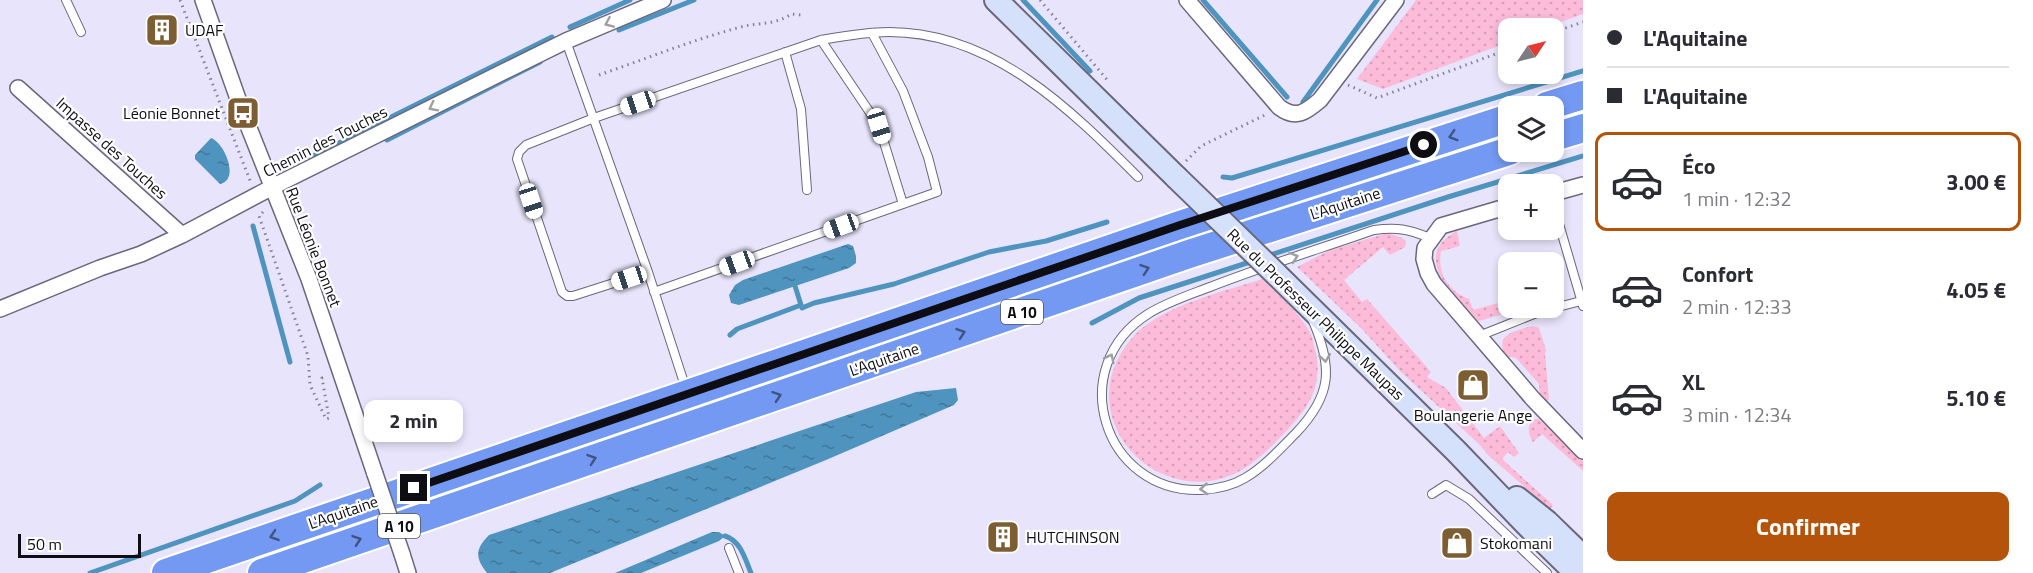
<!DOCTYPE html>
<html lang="fr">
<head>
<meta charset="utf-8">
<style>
	body { margin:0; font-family:"Titillium Web",sans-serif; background:#f7f7f7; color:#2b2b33; height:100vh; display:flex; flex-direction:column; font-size:22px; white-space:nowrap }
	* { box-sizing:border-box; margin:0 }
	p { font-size:20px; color:#7c7c81 }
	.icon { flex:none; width:33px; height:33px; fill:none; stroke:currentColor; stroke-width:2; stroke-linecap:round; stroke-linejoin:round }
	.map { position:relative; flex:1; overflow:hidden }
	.side { display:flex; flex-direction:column; background:#fff; width:450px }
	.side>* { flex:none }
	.banner { display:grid; align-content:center; height:132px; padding:0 24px; background:#fff }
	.needle { width:39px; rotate:55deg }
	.buttons { position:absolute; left:1498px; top:18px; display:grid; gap:12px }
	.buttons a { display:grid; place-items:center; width:66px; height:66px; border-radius:12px; background:#fff; box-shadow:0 3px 9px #0003; font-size:30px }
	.scale { position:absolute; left:18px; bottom:15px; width:123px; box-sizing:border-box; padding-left:6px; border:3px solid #0e0d14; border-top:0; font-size:16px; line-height:21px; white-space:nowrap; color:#0e0d14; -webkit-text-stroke:4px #fff; paint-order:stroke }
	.end { position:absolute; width:27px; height:27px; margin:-14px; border:8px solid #0e0d14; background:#fff; box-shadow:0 0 0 3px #fff }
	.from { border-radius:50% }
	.bubble { position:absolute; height:42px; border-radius:12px; background:#fff; box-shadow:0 3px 9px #0003; font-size:20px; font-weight:700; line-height:42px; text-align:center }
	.car { position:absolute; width:18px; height:36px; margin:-18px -9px; border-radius:8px; box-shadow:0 0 4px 2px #0007; background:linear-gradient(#fff 24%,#345 0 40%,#fff 0 76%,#345 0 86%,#fff 0) }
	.banner b { display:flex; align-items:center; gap:21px; height:57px; font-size:22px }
	.banner b+b { border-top:2px solid #e1e1e2 }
	.banner i { width:15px; height:15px; background:#2b2b33 }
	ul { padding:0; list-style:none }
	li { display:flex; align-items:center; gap:18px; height:99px; margin:0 12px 9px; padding:0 12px; border:3px solid transparent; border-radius:12px }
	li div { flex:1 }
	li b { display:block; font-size:22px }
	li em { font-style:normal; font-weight:700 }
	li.selected { border-color:#b45309 }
	li>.icon { width:54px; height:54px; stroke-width:1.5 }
	.button { display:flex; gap:12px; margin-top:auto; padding:12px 24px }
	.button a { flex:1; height:69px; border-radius:12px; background:#b45309; color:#fff; font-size:24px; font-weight:700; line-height:69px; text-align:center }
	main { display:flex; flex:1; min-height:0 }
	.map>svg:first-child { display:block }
	.grass { fill:url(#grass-dots) }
	.water { fill:url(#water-ripples) }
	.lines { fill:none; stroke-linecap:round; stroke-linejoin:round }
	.stream { stroke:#4f94be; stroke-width:5 }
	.lane-casing { stroke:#6a677b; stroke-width:10 }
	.street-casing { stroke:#6a677b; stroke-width:18 }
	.secondary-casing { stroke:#6a677b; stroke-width:26 }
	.highway-casing { stroke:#fff; stroke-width:32 }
	.path { stroke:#858392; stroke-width:3; stroke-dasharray:1.5 4.5; stroke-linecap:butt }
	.lane { stroke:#fff; stroke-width:8 }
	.street { stroke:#fff; stroke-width:15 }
	.secondary { stroke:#d5e0fb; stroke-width:22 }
	.highway { stroke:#7499f2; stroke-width:28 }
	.street-bridge-casing { stroke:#6a677b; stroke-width:18; stroke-linecap:butt }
	.secondary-bridge-casing { stroke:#6a677b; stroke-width:26; stroke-linecap:butt }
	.street-bridge { stroke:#fff; stroke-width:15 }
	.secondary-bridge { stroke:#d5e0fb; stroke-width:22 }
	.oneway { stroke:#9f9ea1 }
	.oneway2 { stroke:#415383 }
	.route { stroke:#0e0d14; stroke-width:8 }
	.labels { text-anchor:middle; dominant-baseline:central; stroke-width:4.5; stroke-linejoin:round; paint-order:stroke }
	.shield { fill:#fff; stroke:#56565a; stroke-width:1.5 }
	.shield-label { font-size:15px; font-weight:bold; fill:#0e0d14 }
	.poi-label { font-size:16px; fill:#0e0d14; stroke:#fff; text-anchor:start }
	.street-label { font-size:16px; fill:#0e0d14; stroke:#fff }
</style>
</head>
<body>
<main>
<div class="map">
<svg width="1583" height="573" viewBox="0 0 1583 573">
	<defs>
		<pattern id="grass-dots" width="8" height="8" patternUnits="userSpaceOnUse" patternTransform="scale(1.5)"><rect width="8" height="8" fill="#fbbbd9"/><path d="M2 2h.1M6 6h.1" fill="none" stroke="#d6a0b9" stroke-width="1.8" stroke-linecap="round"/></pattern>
		<pattern id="water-ripples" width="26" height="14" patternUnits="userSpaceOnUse" patternTransform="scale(1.5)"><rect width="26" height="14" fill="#4f94be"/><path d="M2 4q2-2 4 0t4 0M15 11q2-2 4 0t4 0" fill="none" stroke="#407799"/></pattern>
	</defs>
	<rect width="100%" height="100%" fill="#e8e4fb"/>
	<path class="grass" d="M1416,0H1583V14L1544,28H1509V42L1383,89L1357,79Z
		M1457,231L1460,246L1441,251C1437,273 1448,291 1469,299L1473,310L1509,300V308H1524L1479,321L1473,319C1453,295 1410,255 1457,231Z
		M1388,233L1402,238L1406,241L1405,247L1390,255L1383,247L1344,280L1362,302L1367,299L1431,372L1427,377L1446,388L1484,438L1500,426L1519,453L1514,457L1508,452L1502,459L1553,505L1550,509L1488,455L1480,445L1401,372L1360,327L1297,267L1330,250Z
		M1262,279C1278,295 1296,310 1308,329C1312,334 1313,340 1314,346C1321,369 1318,390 1304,410C1289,430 1257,464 1234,474C1157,508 1076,423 1123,350C1128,343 1134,335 1141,329C1173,303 1222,292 1262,279Z
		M1533,326L1539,328L1546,350L1545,354L1549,399L1547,402L1540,395L1539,384L1516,358L1506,356C1493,334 1517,330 1533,326Z
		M1535,419H1539L1583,460V471L1542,434L1533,442C1528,434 1526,425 1535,419Z"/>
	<path class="water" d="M211,138C225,143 240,180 220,184L195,159V155Z
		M848,244L853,246L856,256V263L849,268L739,305L731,303L729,295L735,285L743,280Z
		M956,388L958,400L954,405L826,460L550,573H487C475,558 475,549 489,535L916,392Z
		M712,532H719L725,536L719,541L641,573H615Z"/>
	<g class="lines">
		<path class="stream" d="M1023,0L1090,71
			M1203,0L1287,97
			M570,27L630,0
			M619,30L694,0
			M1303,102L1377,0
			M387,140L540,62
			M309,158L552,37
			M1223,177L1232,178L1583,71
			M253,226L290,362
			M1267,256L1448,197L1583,156
			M795,286L802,308L814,303L894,284L989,252L1046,241L1107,222
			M1092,323L1139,298L1253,261
			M730,335L737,329L801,305
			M725,536C741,541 745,559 751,573
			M90,573L295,501L320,485"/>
		<g class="lane-casing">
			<path id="lane" d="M66,0L81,32
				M821,40L879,126L903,204
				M566,41L648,272L686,389
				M785,52L801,109L807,190
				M1554,207L1583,306
				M648,272L573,296H567L562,292L517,159L519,152L526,145L594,118L821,40C844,36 866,32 889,32C993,32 1070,109 1138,177
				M654,292L937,192L928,157L903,91L872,33
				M1313,321C1333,368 1332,395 1296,433C1280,449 1264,467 1245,478C1232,486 1216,489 1201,490C1103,493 1064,367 1148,314C1167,302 1189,295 1210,287C1264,266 1319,249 1374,230C1397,227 1408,229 1430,238
				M1479,336L1539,312L1581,301
				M1432,494L1446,485L1469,499L1547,573
				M729,548L739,573"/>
		</g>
		<g class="street-casing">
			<path id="street" d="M203,0L243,113L309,279L375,474
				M1187,0L1279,107C1296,120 1306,112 1320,100L1396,0
				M18,88L182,235
				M1554,193L1583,185
				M1509,206L1441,226L1425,248L1424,259L1428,273L1434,284L1533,399L1583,451
				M0,309L100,268L141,254L182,235L282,182L503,72L566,41L663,0
				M402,554L408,573"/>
		</g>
		<g class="secondary-casing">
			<path id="secondary" d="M996,0L1176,177
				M1276,274L1456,451L1526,524L1576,573
				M1517,498L1547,522L1583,557"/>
		</g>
		<g class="highway-casing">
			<path id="highway" d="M1547,106L1583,95
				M1554,137L1583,128
				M166,573L1180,225L1509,118
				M262,573L1189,254L1509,151"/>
		</g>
		<path class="path" d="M180,0L251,183
			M1040,0L1109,82
			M1554,32L1583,22
			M599,75C645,59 690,41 737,28C756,22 774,26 791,14L801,15
			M1348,85L1377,98L1509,49
			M1186,161L1201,146L1267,114
			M263,212L259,216L308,356L310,385L326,419L329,418L322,378L327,377"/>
		<use href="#lane" class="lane"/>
		<use href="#street" class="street"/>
		<use href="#secondary" class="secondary"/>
		<use href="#highway" class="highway"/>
		<g class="street-bridge-casing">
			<path id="street-bridge" d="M375,474L402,554"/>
		</g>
		<g class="secondary-bridge-casing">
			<path id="secondary-bridge" d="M1176,177L1276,274"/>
		</g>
		<use href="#street-bridge" class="street-bridge"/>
		<use href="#secondary-bridge" class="secondary-bridge"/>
	</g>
	<defs><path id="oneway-chevron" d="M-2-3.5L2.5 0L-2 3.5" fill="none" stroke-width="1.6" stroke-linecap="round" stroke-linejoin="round" transform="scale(1.5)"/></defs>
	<g class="oneway">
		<use href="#oneway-chevron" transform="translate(609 23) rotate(157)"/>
		<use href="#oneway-chevron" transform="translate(433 107) rotate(153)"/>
		<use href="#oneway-chevron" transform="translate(1294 257) rotate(-19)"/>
		<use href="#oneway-chevron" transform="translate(1110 358) rotate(-64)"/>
		<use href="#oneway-chevron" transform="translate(1325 358) rotate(82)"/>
		<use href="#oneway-chevron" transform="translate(1204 489) rotate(176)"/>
	</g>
	<g class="oneway2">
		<use href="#oneway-chevron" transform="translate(1453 136) rotate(163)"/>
		<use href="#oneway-chevron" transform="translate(1145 269) rotate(-19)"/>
		<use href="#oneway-chevron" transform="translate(961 333) rotate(-19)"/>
		<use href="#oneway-chevron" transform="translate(777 396) rotate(-19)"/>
		<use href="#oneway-chevron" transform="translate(592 459) rotate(-19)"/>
		<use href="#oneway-chevron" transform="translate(274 536) rotate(161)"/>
		<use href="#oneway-chevron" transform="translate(357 540) rotate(-19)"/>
	</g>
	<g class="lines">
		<path class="route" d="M414,488L1180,225L1424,145"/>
	</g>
	<defs>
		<g id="building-square" transform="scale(1.725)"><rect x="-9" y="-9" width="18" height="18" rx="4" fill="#7d5d32" stroke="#fff"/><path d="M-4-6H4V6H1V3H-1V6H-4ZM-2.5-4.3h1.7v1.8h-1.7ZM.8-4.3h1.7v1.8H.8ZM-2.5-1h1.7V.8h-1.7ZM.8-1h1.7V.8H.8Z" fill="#fff"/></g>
		<g id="bus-square" transform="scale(1.725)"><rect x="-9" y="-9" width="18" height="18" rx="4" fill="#7d5d32" stroke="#fff"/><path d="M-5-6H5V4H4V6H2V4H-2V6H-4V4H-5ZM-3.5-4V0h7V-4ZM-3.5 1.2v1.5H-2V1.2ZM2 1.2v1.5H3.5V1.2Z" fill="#fff"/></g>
		<g id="shop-square" transform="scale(1.725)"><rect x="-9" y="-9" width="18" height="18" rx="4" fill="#7d5d32" stroke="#fff"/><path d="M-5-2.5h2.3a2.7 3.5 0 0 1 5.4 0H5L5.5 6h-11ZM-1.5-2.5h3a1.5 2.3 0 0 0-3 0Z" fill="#fff"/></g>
	</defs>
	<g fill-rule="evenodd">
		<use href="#building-square" x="162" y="30"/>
		<use href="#bus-square" x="243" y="113"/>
		<use href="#shop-square" x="1473" y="385"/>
		<use href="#building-square" x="1003" y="537"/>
		<use href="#shop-square" x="1457" y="543"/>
	</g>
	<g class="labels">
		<g class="shield">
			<rect x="1001" y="300" width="42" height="24" rx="4.5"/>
			<rect x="378" y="514" width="42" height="24" rx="4.5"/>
		</g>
		<g class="shield-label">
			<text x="1022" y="312">A 10</text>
			<text x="399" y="526">A 10</text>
		</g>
		<g class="poi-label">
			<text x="185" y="30">UDAF</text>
			<text x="220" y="113" text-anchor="end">Léonie Bonnet</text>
			<text x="1473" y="415" text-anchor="middle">Boulangerie Ange</text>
			<text x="1026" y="537">HUTCHINSON</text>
			<text x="1480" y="543">Stokomani</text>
		</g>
		<g class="street-label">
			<text transform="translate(325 141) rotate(-27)">Chemin des Touches</text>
			<text transform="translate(112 148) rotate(42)">Impasse des Touches</text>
			<text transform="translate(1345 203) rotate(-18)">L'Aquitaine</text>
			<text transform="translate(314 247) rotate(69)">Rue Léonie Bonnet</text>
			<text transform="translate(1316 314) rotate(44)">Rue du Professeur Philippe Maupas</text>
			<text transform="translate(884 359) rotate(-19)">L'Aquitaine</text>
			<text transform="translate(343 512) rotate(-19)">L'Aquitaine</text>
		</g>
	</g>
</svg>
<div class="buttons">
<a><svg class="needle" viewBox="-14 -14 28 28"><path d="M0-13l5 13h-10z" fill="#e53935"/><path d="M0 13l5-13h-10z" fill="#7c7c81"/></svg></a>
<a><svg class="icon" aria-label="layers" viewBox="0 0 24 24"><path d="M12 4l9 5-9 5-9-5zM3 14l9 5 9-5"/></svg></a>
<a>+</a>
<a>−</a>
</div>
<div class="scale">50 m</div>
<i class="end from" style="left:1424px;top:145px"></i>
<i class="end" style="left:414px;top:488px"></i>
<div class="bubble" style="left:364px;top:400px;width:99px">2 min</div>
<i class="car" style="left:638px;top:103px;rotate:251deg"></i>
<i class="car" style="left:879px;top:126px;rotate:163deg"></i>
<i class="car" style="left:531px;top:201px;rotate:162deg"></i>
<i class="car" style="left:841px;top:226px;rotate:250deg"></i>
<i class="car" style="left:737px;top:263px;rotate:250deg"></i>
<i class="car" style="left:629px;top:278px;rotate:252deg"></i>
</div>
<section class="side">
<div class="banner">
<b><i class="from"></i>L'Aquitaine</b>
<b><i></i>L'Aquitaine</b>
</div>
<ul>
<li class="selected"><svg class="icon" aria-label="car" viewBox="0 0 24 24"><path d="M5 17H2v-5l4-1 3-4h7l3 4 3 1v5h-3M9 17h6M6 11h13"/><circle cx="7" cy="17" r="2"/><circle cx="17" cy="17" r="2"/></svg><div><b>Éco</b><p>1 min · 12:32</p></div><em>3.00 €</em></li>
<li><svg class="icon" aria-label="car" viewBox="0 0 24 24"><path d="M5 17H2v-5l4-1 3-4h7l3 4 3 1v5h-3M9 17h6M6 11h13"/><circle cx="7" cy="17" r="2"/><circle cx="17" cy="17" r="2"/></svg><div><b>Confort</b><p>2 min · 12:33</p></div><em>4.05 €</em></li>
<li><svg class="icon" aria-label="car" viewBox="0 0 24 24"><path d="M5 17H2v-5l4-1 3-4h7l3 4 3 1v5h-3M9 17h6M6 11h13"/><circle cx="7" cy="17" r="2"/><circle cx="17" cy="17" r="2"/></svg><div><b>XL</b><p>3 min · 12:34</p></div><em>5.10 €</em></li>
</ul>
<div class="button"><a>Confirmer</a></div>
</section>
</main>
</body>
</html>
